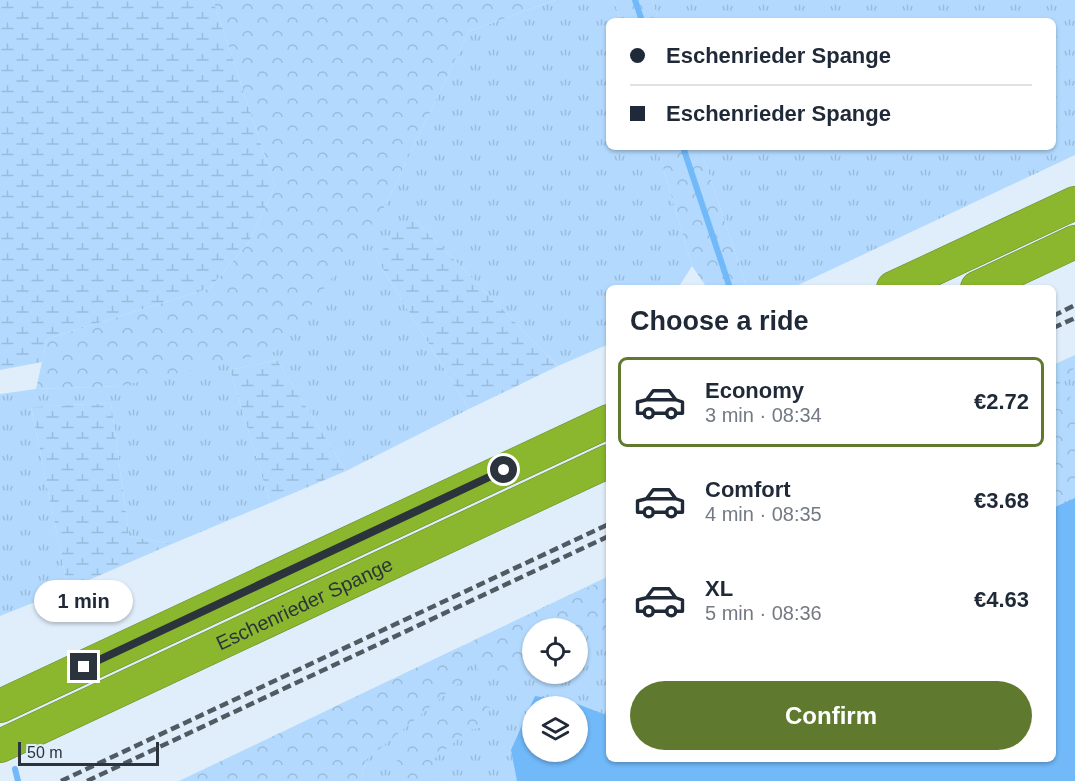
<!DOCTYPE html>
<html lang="en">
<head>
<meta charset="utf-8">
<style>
	body { margin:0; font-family:Helvetica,sans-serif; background:#f2f2f3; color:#1f2937; height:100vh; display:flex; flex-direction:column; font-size:22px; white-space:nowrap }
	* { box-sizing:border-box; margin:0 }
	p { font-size:20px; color:#747a83 }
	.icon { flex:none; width:33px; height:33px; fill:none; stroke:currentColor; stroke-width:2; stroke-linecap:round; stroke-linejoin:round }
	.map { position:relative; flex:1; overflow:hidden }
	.details { position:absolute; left:606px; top:285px; width:450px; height:477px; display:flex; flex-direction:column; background:#fff; border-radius:9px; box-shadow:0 2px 4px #0004 }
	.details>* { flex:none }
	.top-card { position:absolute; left:606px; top:18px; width:450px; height:132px; border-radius:9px; box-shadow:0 2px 4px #0004; display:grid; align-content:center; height:132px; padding:0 24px; background:#fff }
	.controls { position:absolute; left:522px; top:618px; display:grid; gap:12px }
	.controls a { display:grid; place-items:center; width:66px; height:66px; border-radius:50%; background:#fff; box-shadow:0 2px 4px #0004; font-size:30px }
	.scale { position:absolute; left:18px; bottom:15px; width:141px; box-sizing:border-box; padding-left:6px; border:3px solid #2b343c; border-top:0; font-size:16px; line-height:21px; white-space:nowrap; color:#2b343c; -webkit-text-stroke:4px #e0eefb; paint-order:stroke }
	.end { position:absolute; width:27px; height:27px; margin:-14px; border:8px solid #2b343c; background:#fff; box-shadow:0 0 0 3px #fff }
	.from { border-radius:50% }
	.bubble { position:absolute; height:42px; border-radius:21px; background:#fff; box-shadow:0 2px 4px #0004; font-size:20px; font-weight:600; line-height:42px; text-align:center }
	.top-card b { display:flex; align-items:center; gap:21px; height:57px; font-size:22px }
	.top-card b+b { border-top:2px solid #e0e1e3 }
	.top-card i { width:15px; height:15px; background:#1f2937 }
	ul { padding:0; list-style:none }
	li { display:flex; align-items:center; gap:18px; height:90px; margin:0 12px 9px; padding:0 12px; border:3px solid transparent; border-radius:9px }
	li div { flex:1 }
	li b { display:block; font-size:22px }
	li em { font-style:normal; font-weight:600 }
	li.selected { border-color:#5f7a2e }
	li>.icon { width:54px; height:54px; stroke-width:1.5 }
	h2 { padding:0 24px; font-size:27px; line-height:72px }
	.primary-button { display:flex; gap:12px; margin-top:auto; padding:12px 24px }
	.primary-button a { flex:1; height:69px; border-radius:36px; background:#5f7a2e; color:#fff; font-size:24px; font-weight:600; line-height:69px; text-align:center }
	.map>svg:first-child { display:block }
	.grass { fill:url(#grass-tufts); fill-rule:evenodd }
	.forest { fill:url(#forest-crowns) }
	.wetland { fill:url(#wetland-marsh) }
	.water { fill:#71b9f9; fill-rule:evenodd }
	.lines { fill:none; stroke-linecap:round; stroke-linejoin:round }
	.stream { stroke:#71b9f9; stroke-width:6 }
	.highway-casing { stroke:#698932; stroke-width:34 }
	.highway { stroke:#8ab72d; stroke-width:33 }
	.rail { stroke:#505a63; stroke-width:4.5; stroke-dasharray:9 4.5; stroke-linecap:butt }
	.route { stroke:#2b343c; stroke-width:8 }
	.labels { text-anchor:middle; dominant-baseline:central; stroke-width:6; stroke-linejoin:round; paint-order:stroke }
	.street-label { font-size:20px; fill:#2b343c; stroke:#e0eefb }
</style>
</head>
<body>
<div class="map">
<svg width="1075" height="781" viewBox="0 0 1075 781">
	<defs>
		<pattern id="grass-tufts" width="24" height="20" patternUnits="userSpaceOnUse" patternTransform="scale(1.5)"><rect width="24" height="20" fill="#b3dafe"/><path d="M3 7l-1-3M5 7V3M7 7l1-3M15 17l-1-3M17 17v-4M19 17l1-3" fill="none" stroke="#9abcdb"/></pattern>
		<pattern id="forest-crowns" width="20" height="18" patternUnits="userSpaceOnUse" patternTransform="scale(1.5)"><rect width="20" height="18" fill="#b3dafe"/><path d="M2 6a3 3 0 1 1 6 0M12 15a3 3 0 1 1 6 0" fill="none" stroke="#9abcdb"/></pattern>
		<pattern id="wetland-marsh" width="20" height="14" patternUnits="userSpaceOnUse" patternTransform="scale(1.5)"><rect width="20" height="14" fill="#b3dafe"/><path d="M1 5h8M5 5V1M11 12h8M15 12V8" fill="none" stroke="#9abcdb"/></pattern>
	</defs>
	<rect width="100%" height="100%" fill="#e0eefb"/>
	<path class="grass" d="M556,0H614L620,21H609V147H657L692,266L678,288H609V344L558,366L415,220L376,258L469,409L346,471L277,360L230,370L270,503L172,544L129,536L111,403L31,407L68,589L0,616V394L36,389L120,386L384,208L469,31Z
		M652,0H1075V155L792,288H747L700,147H1053V21H659Z
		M1075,355V781H361L366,760L334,707L609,576V759H1053V365ZM532,628H578V674H532ZM532,706H578V752H532Z"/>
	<path class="forest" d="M213,0H556L469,31L384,208L277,351L120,386L36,389L47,339L210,288L249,242L275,186Z
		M614,0H652L659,21H620Z
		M657,147H700L747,288H707L692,266Z
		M1075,356V367L1053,391V367Z
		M1053,396L1075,397V494L1053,504Z
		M609,578V636L586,630L578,635V628H532V662L504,679L479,672L472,641Z
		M464,645L471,673L366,760L361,781H179Z
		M450,699L490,707L484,727L469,730L434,759L438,781H411L396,766L403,738Z"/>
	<path class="wetland" d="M0,0H213L275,186L249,242L210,288L47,339L42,362L0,370Z
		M415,220L558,366L469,409L376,258L398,230Z
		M277,360L346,471L270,503L230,370Z
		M111,403L129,536L172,544L68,589L31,407Z"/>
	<path class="water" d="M1075,498V781H517L511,750L535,696L572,702L609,716V759H1053V508ZM532,706H578V752H532Z"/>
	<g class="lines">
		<path class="stream" d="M635,0L642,21
			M683,147L730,288
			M15,769L18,781"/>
		<g class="highway-casing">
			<g id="highway">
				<path d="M893,288L1075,203"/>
				<path d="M977,288L1075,242"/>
				<path d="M0,706L609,421"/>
				<path id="s1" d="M0,746L609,461"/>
			</g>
		</g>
		<use href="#highway" class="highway"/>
		<path class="rail" d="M1053,316L1075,305
			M1053,328L1075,318
			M61,781L609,524
			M87,781L609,536"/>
	</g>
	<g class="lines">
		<path class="route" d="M84,667L504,470"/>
	</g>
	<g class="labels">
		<g class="street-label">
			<text stroke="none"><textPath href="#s1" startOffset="336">Eschenrieder Spange</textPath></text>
		</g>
	</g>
</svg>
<div class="controls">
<a><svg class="icon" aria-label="locate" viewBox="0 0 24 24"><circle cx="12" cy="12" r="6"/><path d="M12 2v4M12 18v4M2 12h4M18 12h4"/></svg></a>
<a><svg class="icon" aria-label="layers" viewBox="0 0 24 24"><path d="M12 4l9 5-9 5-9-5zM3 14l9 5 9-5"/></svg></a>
</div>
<div class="scale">50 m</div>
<i class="end from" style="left:504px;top:470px"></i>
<i class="end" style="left:84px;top:667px"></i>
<div class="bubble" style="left:34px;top:580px;width:99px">1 min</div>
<div class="top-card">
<b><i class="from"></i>Eschenrieder Spange</b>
<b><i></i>Eschenrieder Spange</b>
</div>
<section class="details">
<h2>Choose a ride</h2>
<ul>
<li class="selected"><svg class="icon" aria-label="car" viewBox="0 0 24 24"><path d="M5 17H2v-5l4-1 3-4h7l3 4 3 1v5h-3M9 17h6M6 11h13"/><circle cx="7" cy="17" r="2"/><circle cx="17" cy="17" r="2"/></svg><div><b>Economy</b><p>3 min · 08:34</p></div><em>€2.72</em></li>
<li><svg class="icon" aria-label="car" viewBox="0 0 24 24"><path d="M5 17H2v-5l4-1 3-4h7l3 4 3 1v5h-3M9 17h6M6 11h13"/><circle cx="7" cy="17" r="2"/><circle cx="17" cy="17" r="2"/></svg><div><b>Comfort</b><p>4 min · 08:35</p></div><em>€3.68</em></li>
<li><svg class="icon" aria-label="car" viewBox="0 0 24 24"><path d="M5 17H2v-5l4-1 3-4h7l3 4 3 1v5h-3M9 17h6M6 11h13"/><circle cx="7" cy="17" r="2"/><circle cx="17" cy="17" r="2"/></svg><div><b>XL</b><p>5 min · 08:36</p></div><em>€4.63</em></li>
</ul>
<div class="primary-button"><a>Confirm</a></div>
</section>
</div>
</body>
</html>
